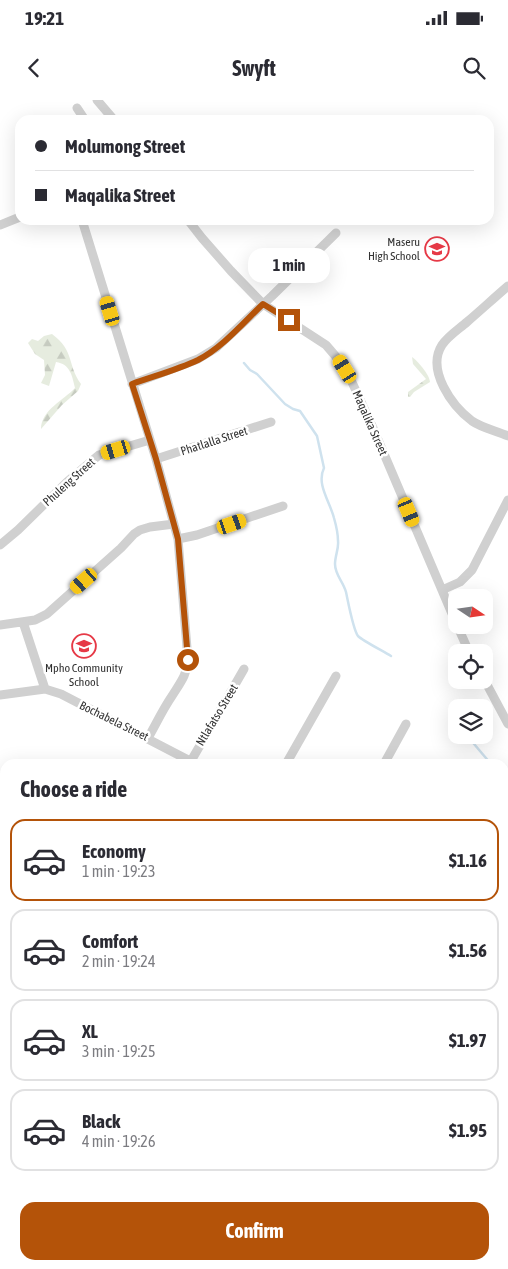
<!DOCTYPE html>
<html lang="en">
<head>
<meta charset="utf-8">
<style>
	body { margin:0; font-family:"Asap Condensed",sans-serif; background:#f7f7f7; color:#2b2b33; height:100vh; display:flex; flex-direction:column; font-size:19px; white-space:nowrap }
	* { box-sizing:border-box; margin:0 }
	p { font-size:16px; color:#7c7c81 }
	.icon { flex:none; width:28px; height:28px; fill:none; stroke:currentColor; stroke-width:2; stroke-linecap:round; stroke-linejoin:round }
	.map { position:relative; flex:1; overflow:hidden }
	.drawer { position:absolute; left:0px; top:659px; width:509px; height:511px; display:flex; flex-direction:column; background:#fff; border-radius:15px 15px 0 0; box-shadow:0 5px 20px #0002 }
	.drawer>* { flex:none }
	.top-card { position:absolute; left:15px; top:15px; width:479px; height:110px; border-radius:15px; box-shadow:0 5px 20px #0002; display:grid; align-content:center; height:110px; padding:0 20px; background:#fff }
	.needle { width:32px; rotate:103deg }
	.controls { position:absolute; left:448px; top:489px; display:grid; gap:10px }
	.controls a { display:grid; place-items:center; width:45px; height:45px; border-radius:10px; background:#fff; box-shadow:0 5px 20px #0002; font-size:25px }
	.end { position:absolute; width:22px; height:22px; margin:-11px; border:6px solid #b45309; background:#fff; box-shadow:0 0 0 2px #fff }
	.from { border-radius:50% }
	.bubble { position:absolute; height:35px; border-radius:15px; background:#fff; box-shadow:0 5px 20px #0002; font-size:16px; font-weight:700; line-height:35px; text-align:center }
	.car { position:absolute; width:15px; height:30px; margin:-15px -8px; border-radius:6px; box-shadow:0 0 4px 1px #0007; background:linear-gradient(#f5c518 24%,#345 0 40%,#f5c518 0 76%,#345 0 86%,#f5c518 0) }
	.top-card b { display:flex; align-items:center; gap:18px; height:48px; font-size:19px }
	.top-card b+b { border-top:1px solid #e1e1e2 }
	.top-card i { width:12px; height:12px; background:#2b2b33 }
	ul { padding:0; list-style:none }
	li { display:flex; align-items:center; gap:15px; height:82px; margin:0 10px 8px; padding:0 10px; border:2px solid #e1e1e2; border-radius:15px }
	li div { flex:1 }
	li b { display:block; font-size:19px }
	li em { font-style:normal; font-weight:700 }
	li.on { border-color:#b45309 }
	li>.icon { width:45px; height:45px; stroke-width:1.5 }
	h2 { padding:0 20px; font-size:22px; line-height:60px }
	.cta { display:flex; gap:10px; margin-top:auto; padding:10px 20px }
	.cta a { flex:1; height:58px; border-radius:15px; background:#b45309; color:#fff; font-size:20px; font-weight:700; line-height:58px; text-align:center }
	.status { display:flex; justify-content:space-between; align-items:center; height:35px; padding:0 25px; background:#fff; direction:ltr }
	.status svg { height:14px; fill:currentColor }
	header { display:flex; justify-content:space-between; align-items:center; height:65px; padding:0 20px; background:#fff; font-size:22px; font-weight:700 }
	.map>svg:first-child { display:block }
	.forest { fill:url(#forest-firs) }
	.water { fill:#cfe2ee }
	.lines { fill:none; stroke-linecap:round; stroke-linejoin:round }
	.stream { stroke:#cfe2ee; stroke-width:2.5 }
	.minor { stroke:#d0d0d0; stroke-width:9 }
	.major { stroke:#ababab; stroke-width:10 }
	.route { stroke:#b45309; stroke-width:6 }
	.labels { text-anchor:middle; dominant-baseline:central; stroke-width:5; stroke-linejoin:round; paint-order:stroke }
	.poi-label { font-size:12px; fill:#333; stroke:#fff; text-anchor:end }
	.street-label { font-size:12px; fill:#333; stroke:#fff }
</style>
</head>
<body>
<div class="status"><b>19:21</b><svg viewBox="0 0 49 12"><path d="M0 12V9h3v3zM5 12V6h3v6zM10 12V3h3v9zM15 12V0h3v12zM26 1h20v11H26zM47 4h2v5h-2z"/></svg></div>
<header><svg class="icon" aria-label="back" viewBox="0 0 24 24"><path d="M15 5l-7 7 7 7"/></svg>Swyft<svg class="icon" aria-label="search" viewBox="0 0 24 24"><circle cx="10" cy="10" r="6"/><path d="M15 15l6 6"/></svg></header>
<div class="map">
<svg width="508" height="1169" viewBox="0 0 508 1169">
	<defs>
		<pattern id="forest-firs" width="22" height="20" patternUnits="userSpaceOnUse" patternTransform="scale(1.25)"><rect width="22" height="20" fill="#e6ecdf"/><path d="M5 1l3.5 6h-7zM16 11l3.5 6h-7z" fill="#c6cbc0"/></pattern>
	</defs>
	<rect width="100%" height="100%" fill="#fff"/>
	<path class="forest" d="M52,234C75,251 67,265 81,284L78,291L62,305L41,329C41,310 64,300 75,288C72,275 70,264 56,262L49,286L41,283L45,275L44,260L35,254L28,243L32,239L38,241L44,236Z
		M412,257C417,260 430,275 430,282L414,292L410,297H408V292L426,279L413,264Z
		M5,1135V1164L2,1169H0V1136Z"/>
	<path class="water" d="M0,837L5,844V1083L0,1082Z
		M504,905H508V1023L504,1021Z"/>
	<g class="lines">
		<path class="stream" d="M244,263L250,270L257,274L285,304L293,309L300,311L317,336L324,368C316,384 330,402 334,418C336,425 338,434 338,441C339,448 335,456 335,464C335,475 343,481 346,492C348,501 353,529 358,536C363,541 383,551 391,556
			M469,638L491,664
			M504,682L508,687"/>
		<path class="minor" d="M97,0L114,20
			M77,8L85,20
			M82,120L156,359L178,439L188,560C187,575 180,583 172,596C163,609 156,624 148,638
			M188,120L202,138L231,171L263,204L326,245L338,259L351,280L373,328L456,523
			M0,125L20,117
			M508,186C494,198 481,210 467,222C459,229 448,236 442,245C426,270 452,306 472,321C482,328 497,331 508,336
			M132,284L198,259L216,248L272,196L336,133
			M156,359L271,322
			M178,439L197,435L283,406
			M0,445L18,430L67,382L99,355L150,340
			M442,490L460,482L472,470L508,400
			M23,522L45,589
			M0,525L35,520L47,514L121,448L134,434L140,430L150,427L174,424
			M457,525L469,552
			M484,579L508,624
			M0,595L45,589L61,594L196,664
			M191,661L244,569
			M286,664L336,576
			M384,664L406,624
			M504,806L508,801
			M69,1169L70,1165"/>
		<path class="major" d="M0,791L5,799
			M363,1165L368,1169"/>
	</g>
	<g class="lines">
		<path class="route" d="M188,560L178,439L156,359L132,284C154,276 177,270 198,260C223,247 243,223 263,204L289,220"/>
	</g>
	<defs>
		<g id="school-ring" transform="scale(1.25)"><circle r="9.5" fill="#fff" stroke="#e63946" stroke-width="1.5"/><path d="M0-5L7-2L0 1L-7-2ZM-4 1L0 2.5L4 1V4Q0 6-4 4Z" fill="#e63946"/></g>
	</defs>
	<g fill-rule="evenodd">
		<use href="#school-ring" x="437" y="149"/>
		<use href="#school-ring" x="84" y="546"/>
	</g>
	<g class="labels">
		<g class="poi-label">
			<text x="420" y="142">Maseru<tspan x="420" dy="14">High School</tspan></text>
			<text x="84" y="568" text-anchor="middle">Mpho Community<tspan x="84" dy="14">School</tspan></text>
		</g>
		<g class="street-label">
			<text transform="translate(370 323) rotate(66)">Maqalika Street</text>
			<text transform="translate(214 341) rotate(-18)">Phatlalla Street</text>
			<text transform="translate(69 382) rotate(-42)">Phuleng Street</text>
			<text transform="translate(217 615) rotate(-59)">Ntlafatso Street</text>
			<text transform="translate(114 621) rotate(26)">Bochabela Street</text>
		</g>
	</g>
</svg>
<div class="controls">
<a><svg class="needle" viewBox="-14 -14 28 28"><path d="M0-13l5 13h-10z" fill="#e53935"/><path d="M0 13l5-13h-10z" fill="#7c7c81"/></svg></a>
<a><svg class="icon" aria-label="locate" viewBox="0 0 24 24"><circle cx="12" cy="12" r="6"/><path d="M12 2v4M12 18v4M2 12h4M18 12h4"/></svg></a>
<a><svg class="icon" aria-label="layers" viewBox="0 0 24 24"><path d="M12 4l9 5-9 5-9-5zM3 14l9 5 9-5"/></svg></a>
</div>
<i class="end from" style="left:188px;top:560px"></i>
<i class="end" style="left:289px;top:220px"></i>
<div class="bubble" style="left:248px;top:148px;width:82px">1 min</div>
<i class="car" style="left:110px;top:211px;rotate:343deg"></i>
<i class="car" style="left:345px;top:269px;rotate:328deg"></i>
<i class="car" style="left:116px;top:350px;rotate:253deg"></i>
<i class="car" style="left:409px;top:412px;rotate:157deg"></i>
<i class="car" style="left:232px;top:424px;rotate:71deg"></i>
<i class="car" style="left:84px;top:481px;rotate:229deg"></i>
<div class="top-card">
<b><i class="from"></i>Molumong Street</b>
<b><i></i>Maqalika Street</b>
</div>
<section class="drawer">
<h2>Choose a ride</h2>
<ul>
<li class="on"><svg class="icon" aria-label="car" viewBox="0 0 24 24"><path d="M5 17H2v-5l4-1 3-4h7l3 4 3 1v5h-3M9 17h6M6 11h13"/><circle cx="7" cy="17" r="2"/><circle cx="17" cy="17" r="2"/></svg><div><b>Economy</b><p>1 min · 19:23</p></div><em>$1.16</em></li>
<li><svg class="icon" aria-label="car" viewBox="0 0 24 24"><path d="M5 17H2v-5l4-1 3-4h7l3 4 3 1v5h-3M9 17h6M6 11h13"/><circle cx="7" cy="17" r="2"/><circle cx="17" cy="17" r="2"/></svg><div><b>Comfort</b><p>2 min · 19:24</p></div><em>$1.56</em></li>
<li><svg class="icon" aria-label="car" viewBox="0 0 24 24"><path d="M5 17H2v-5l4-1 3-4h7l3 4 3 1v5h-3M9 17h6M6 11h13"/><circle cx="7" cy="17" r="2"/><circle cx="17" cy="17" r="2"/></svg><div><b>XL</b><p>3 min · 19:25</p></div><em>$1.97</em></li>
<li><svg class="icon" aria-label="car" viewBox="0 0 24 24"><path d="M5 17H2v-5l4-1 3-4h7l3 4 3 1v5h-3M9 17h6M6 11h13"/><circle cx="7" cy="17" r="2"/><circle cx="17" cy="17" r="2"/></svg><div><b>Black</b><p>4 min · 19:26</p></div><em>$1.95</em></li>
</ul>
<div class="cta"><a>Confirm</a></div>
</section>
</div>
</body>
</html>
